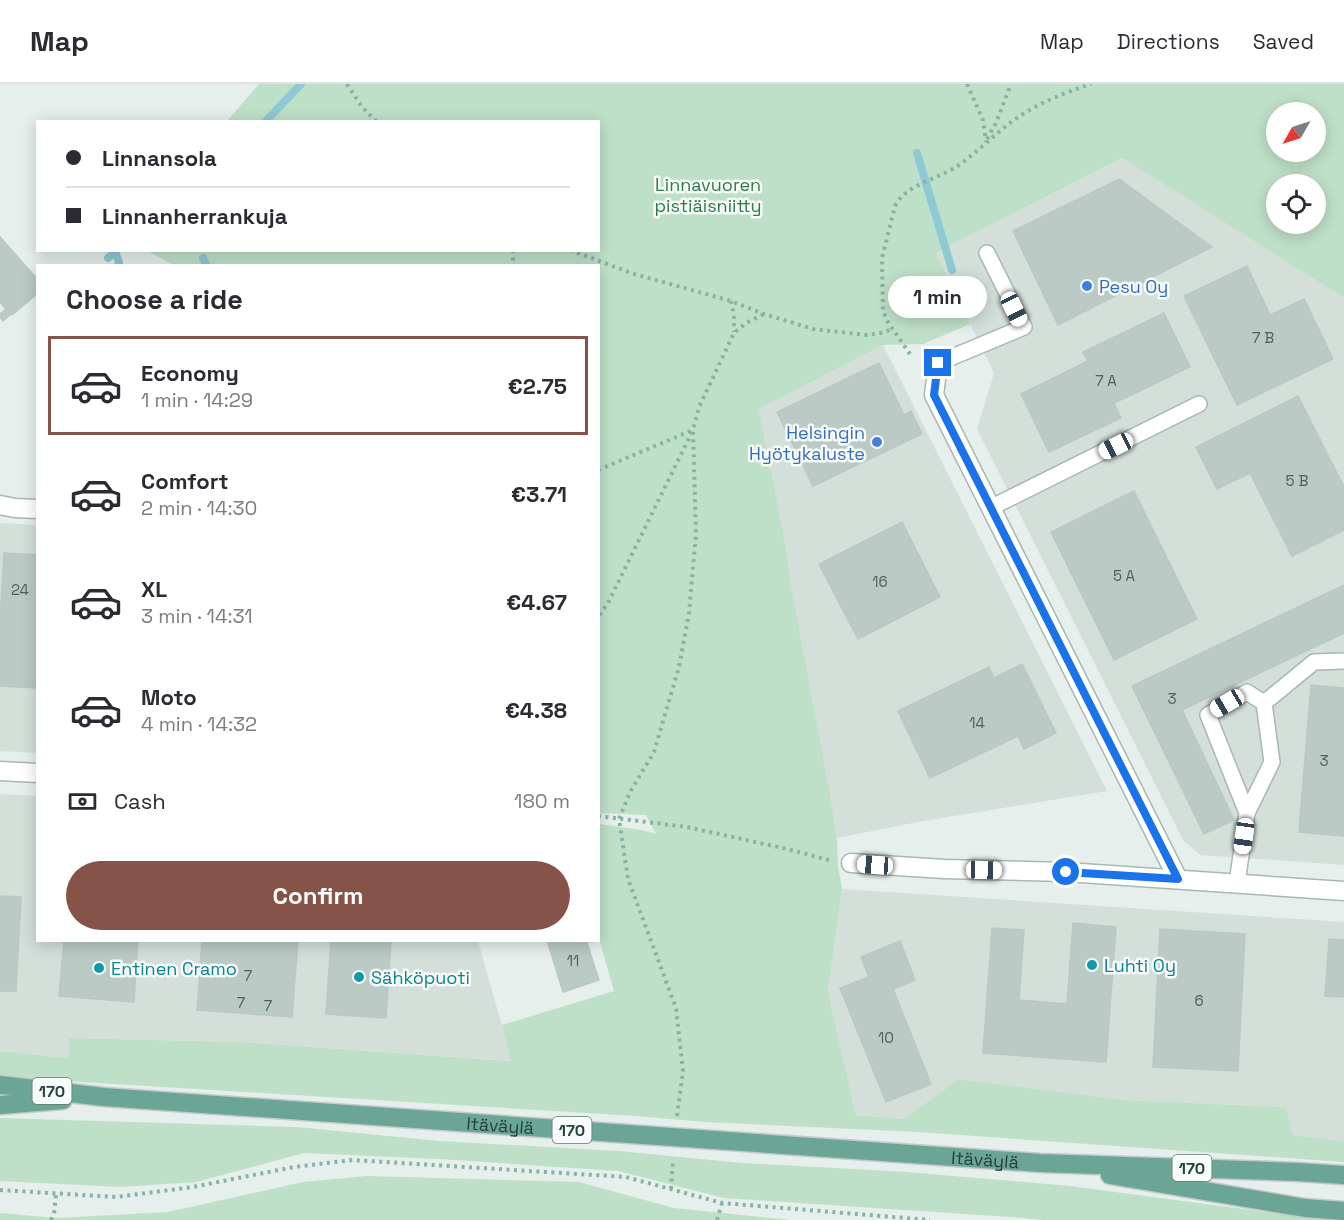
<!DOCTYPE html>
<html lang="en">
<head>
<meta charset="utf-8">
<style>
	body { margin:0; font-family:"Space Grotesk",sans-serif; background:#f2f2f3; color:#2b2b33; height:100vh; display:flex; flex-direction:column; font-size:22px; white-space:nowrap }
	* { box-sizing:border-box; margin:0 }
	p { font-size:20px; color:#7c7c81 }
	.icon { flex:none; width:33px; height:33px; fill:none; stroke:currentColor; stroke-width:2; stroke-linecap:round; stroke-linejoin:round }
	.map { position:relative; flex:1; overflow:hidden }
	.details { position:absolute; left:36px; top:180px; width:564px; height:678px; display:flex; flex-direction:column; background:#fff; border-radius:0px; box-shadow:0 3px 15px #0003 }
	.details>* { flex:none }
	.hud { position:absolute; left:36px; top:36px; width:564px; height:132px; border-radius:0px; box-shadow:0 3px 15px #0003; display:grid; align-content:center; height:132px; padding:0 30px; background:#fff }
	.needle { width:39px; rotate:231deg }
	.buttons { position:absolute; left:1266px; top:18px; display:grid; gap:12px }
	.buttons a { display:grid; place-items:center; width:60px; height:60px; border-radius:50%; background:#fff; box-shadow:0 3px 15px #0003; font-size:30px }
	.end { position:absolute; width:27px; height:27px; margin:-14px; border:8px solid #1a73e8; background:#fff; box-shadow:0 0 0 3px #fff }
	.from { border-radius:50% }
	.bubble { position:absolute; height:42px; border-radius:21px; background:#fff; box-shadow:0 3px 15px #0003; font-size:20px; font-weight:700; line-height:42px; text-align:center }
	.car { position:absolute; width:18px; height:36px; margin:-18px -9px; border-radius:8px; box-shadow:0 0 4px 2px #0007; background:linear-gradient(#fff 24%,#345 0 40%,#fff 0 76%,#345 0 86%,#fff 0) }
	.hud b { display:flex; align-items:center; gap:21px; height:57px; font-size:22px }
	.hud b+b { border-top:2px solid #e1e1e2 }
	.hud i { width:15px; height:15px; background:#2b2b33 }
	ul { padding:0; list-style:none }
	li { display:flex; align-items:center; gap:18px; height:99px; margin:0 12px 9px; padding:0 18px; border:3px solid transparent; border-radius:0px }
	li div { flex:1 }
	li b { display:block; font-size:22px }
	li em { font-style:normal; font-weight:700 }
	li.current { border-color:#855347 }
	li>.icon { width:54px; height:54px; stroke-width:1.5 }
	h2 { padding:0 30px; font-size:27px; line-height:72px }
	.pay { display:flex; align-items:center; gap:15px; height:66px; padding:0 30px; font-size:22px }
	.pay p { margin-inline-start:auto }
	.cta { display:flex; gap:12px; margin-top:auto; padding:12px 30px }
	.cta a { flex:1; height:69px; border-radius:36px; background:#855347; color:#fff; font-size:24px; font-weight:700; line-height:69px; text-align:center }
	header { display:flex; align-items:center; gap:36px; box-sizing:border-box; height:84px; padding:0 30px; background:#fff; border-bottom:2px solid #e1e1e2 }
	header strong { font-size:28px }
	nav { display:flex; gap:33px; margin-inline-start:auto; font-size:21px }
	.map>svg:first-child { display:block }
	.built { fill:#d4dfda }
	.green { fill:#bfe0c8; fill-rule:evenodd }
	.lines { fill:none; stroke-linecap:round; stroke-linejoin:round }
	.stream { stroke:#8ec9d4; stroke-width:8 }
	.building { fill:#bbcac4; stroke:#b8c9c2; stroke-width:1.5 }
	.lane-casing { stroke:#a8b8b2; stroke-width:18 }
	.street-casing { stroke:#a8b8b2; stroke-width:21 }
	.primary-casing { stroke:#c2cac8; stroke-width:21 }
	.path { stroke:#86b3a5; stroke-width:4; stroke-dasharray:3 4.5; stroke-linecap:butt }
	.lane { stroke:#fff; stroke-width:15 }
	.street { stroke:#fff; stroke-width:18 }
	.primary { stroke:#6aa596; stroke-width:18 }
	.route { stroke:#1a73e8; stroke-width:8 }
	.shop-dot { fill:#3f7fe0; stroke:#f7fbf9; stroke-width:2 }
	.culture-dot { fill:#0f9aa8; stroke:#f7fbf9; stroke-width:2 }
	.labels { text-anchor:middle; dominant-baseline:central; stroke-width:5; stroke-linejoin:round; paint-order:stroke }
	.number-label { font-size:15px; fill:#4a645c }
	.shield { fill:#f7fbf9; stroke:#637a73; stroke-width:1.5 }
	.shield-label { font-size:16px; font-weight:bold; fill:#24423a }
	.park-label { font-size:18px; fill:#2d7a4b; stroke:#f7fbf9 }
	.shop-label { font-size:18px; fill:#366cbe; stroke:#f7fbf9; text-anchor:start }
	.culture-label { font-size:18px; fill:#0d838f; stroke:#f7fbf9; text-anchor:start }
	.street-label { font-size:18px; fill:#24423a; stroke:#f7fbf9 }
</style>
</head>
<body>
<header>
<strong>Map</strong>
<nav><a>Map</a><a>Directions</a><a>Saved</a></nav>
</header>
<div class="map">
<svg width="1344" height="1136" viewBox="0 0 1344 1136">
	<rect width="100%" height="100%" fill="#e6efeb"/>
	<path class="built" d="M1124,74L1344,214V781L1200,771L1183,756L977,345L994,289L936,169Z
		M883,261L1107,707L918,738L837,754L830,709L791,501L786,463L759,325Z
		M0,439L37,441V669L0,667Z
		M0,710L37,712L38,856L478,857L512,977L243,958L70,954V974L0,967Z
		M842,805L1344,838V1057L1293,1051L1286,1023L1124,1016L959,995L903,1035L856,1031L828,908Z"/>
	<path class="green" d="M259,0H1344V214L1123,74L936,169L970,240L923,260L883,261L759,325L786,463L791,501L830,709L837,754L838,782L842,805L828,908L856,1031L903,1035L959,995L1124,1016L1286,1023L1293,1051L1344,1057V1078L918,1048L704,1038L636,1032L0,993V967L69,974V954L243,958L511,977L502,941L614,907L599,855V740L642,746L656,750L646,731L599,729L598,182H176L147,167L598,166V38L227,37ZM1276,28H1316V68H1276ZM1276,100H1316V140H1276Z
		M0,1034L297,1043L440,1057L619,1067L742,1079L907,1088L1070,1102L1326,1136H1043L1024,1134L724,1114L618,1087L439,1075L304,1069L196,1098L121,1103L0,1097Z
		M367,1092L579,1098L674,1124L791,1136H0V1129L57,1134L168,1128L303,1098Z"/>
	<g class="lines">
		<path class="stream" d="M265,38L301,0
			M917,69L952,186
			M108,174L115,168L119,178L118,182
			M203,174L207,182"/>
	</g>
	<path class="building" d="M1119,95L1212,163L1058,241L1013,147Z
		M0,153L38,196V209L12,231L11,230L3,237L0,233V230L6,225L0,218Z
		M1247,182L1270,231L1304,215L1333,275L1237,321L1184,212Z
		M1164,229L1190,283L1114,319L1121,334L1049,368L1021,310L1088,277L1083,268Z
		M879,279L904,331L911,327L922,350L813,402L777,328Z
		M1298,312L1344,403V446L1292,472L1250,389L1217,405L1196,363Z
		M1134,407L1197,535L1114,576L1051,448Z
		M902,438L940,513L858,555L819,480Z
		M4,469L38,471V604L0,602V538Z
		M1344,501V549L1182,626L1234,736L1204,750L1132,602Z
		M1022,580L1056,649L1024,665L1018,652L930,694L898,627L989,583L994,594Z
		M1311,601L1344,604V752L1299,748Z
		M0,812L21,813L16,907H0Z
		M1073,839L1116,843L1106,978L983,969L992,844L1024,846L1019,916L1067,920Z
		M1160,845L1245,850L1238,987L1153,983Z
		M1329,855L1344,856V913L1325,912Z
		M64,856H138L134,918L59,912Z
		M202,856H298L292,933L197,926Z
		M331,856H391L386,934L326,930Z
		M547,856H586L599,896L563,908Z
		M900,857L915,896L893,905L931,1000L886,1018L840,904L869,893L861,873Z"/>
	<g class="lines">
		<g class="lane-casing">
			<path id="lane" d="M938,279L1024,243L987,169
				M990,424L1199,320
				M1247,729L1272,678L1264,619
				M1237,799L1247,729L1208,631L1247,608L1264,619L1314,578L1344,577"/>
		</g>
		<g class="street-casing">
			<path id="street" d="M938,279L934,311L1178,795
				M0,421L15,424L38,425
				M0,687L38,689
				M851,779L944,785L1066,788L1344,807"/>
		</g>
		<g class="primary-casing">
			<g id="primary">
				<path id="s1" d="M0,1001L104,1013L1040,1079L1298,1088L1344,1091"/>
				<path d="M0,1021L63,1016"/>
				<path d="M1110,1091L1305,1124L1344,1127"/>
			</g>
		</g>
		<path class="path" d="M347,0L362,23L377,38
			M967,0L983,36L986,58
			M987,55L996,39L1011,0
			M513,166V182
			M570,166L634,190L731,217L764,230L813,245L866,251L881,249L893,245
			M731,217L734,231V248
			M910,270L888,238L883,227L882,174L895,122C906,100 939,95 959,81C983,64 1003,41 1028,27C1048,15 1070,7 1091,0
			M598,386L693,346L608,519L598,533
			M598,732L687,743L787,765L829,776
			M677,1032L683,987L676,924L628,795L619,735L630,708L654,668L679,583L689,529L696,450L693,346L699,323L734,249L746,239L764,230
			M671,1105L673,1075
			M0,1106L116,1113L193,1103L294,1083L353,1076L626,1093L722,1119L930,1136
			M51,1136L54,1130L56,1110
			M717,1136L722,1119"/>
		<use href="#lane" class="lane"/>
		<use href="#street" class="street"/>
		<use href="#primary" class="primary"/>
	</g>
	<g class="lines">
		<path class="route" d="M938,279L934,311L1178,795L1066,788"/>
	</g>
	<g class="shop-dot">
		<circle cx="1087" cy="202" r="6"/>
		<circle cx="877" cy="358" r="6"/>
	</g>
	<g class="culture-dot">
		<circle cx="1092" cy="881" r="6"/>
		<circle cx="99" cy="884" r="6"/>
		<circle cx="359" cy="893" r="6"/>
	</g>
	<g class="labels">
		<g class="number-label">
			<text x="1263" y="253">7 B</text>
			<text x="1106" y="296">7 A</text>
			<text x="1297" y="396">5 B</text>
			<text x="1124" y="491">5 A</text>
			<text x="880" y="497">16</text>
			<text x="20" y="505">24</text>
			<text x="1172" y="614">3</text>
			<text x="977" y="638">14</text>
			<text x="1324" y="676">3</text>
			<text x="573" y="876">11</text>
			<text x="248" y="891">7</text>
			<text x="1199" y="916">6</text>
			<text x="241" y="918">7</text>
			<text x="268" y="921">7</text>
			<text x="886" y="953">10</text>
		</g>
		<g class="shield">
			<rect x="32.5" y="994" width="39" height="26" rx="4.5"/>
			<rect x="552.5" y="1033" width="39" height="26" rx="4.5"/>
			<rect x="1172.5" y="1071" width="39" height="26" rx="4.5"/>
		</g>
		<g class="shield-label">
			<text x="52" y="1007">170</text>
			<text x="572" y="1046">170</text>
			<text x="1192" y="1084">170</text>
		</g>
		<g class="park-label">
			<text x="708" y="100">Linnavuoren<tspan x="708" dy="21">pistiäisniitty</tspan></text>
		</g>
		<g class="shop-label">
			<text x="1099" y="202">Pesu Oy</text>
			<text x="865" y="348" text-anchor="end">Helsingin<tspan x="865" dy="21">Hyötykaluste</tspan></text>
		</g>
		<g class="culture-label">
			<text x="1104" y="881">Luhti Oy</text>
			<text x="111" y="884">Entinen Cramo</text>
			<text x="371" y="893">Sähköpuoti</text>
		</g>
		<g class="street-label">
			<text stroke="none"><textPath href="#s1" startOffset="502">Itäväylä</textPath></text>
			<text stroke="none"><textPath href="#s1" startOffset="988">Itäväylä</textPath></text>
		</g>
	</g>
</svg>
<div class="buttons">
<a><svg class="needle" viewBox="-14 -14 28 28"><path d="M0-13l5 13h-10z" fill="#e53935"/><path d="M0 13l5-13h-10z" fill="#7c7c81"/></svg></a>
<a><svg class="icon" aria-label="locate" viewBox="0 0 24 24"><circle cx="12" cy="12" r="6"/><path d="M12 2v4M12 18v4M2 12h4M18 12h4"/></svg></a>
</div>
<i class="end from" style="left:1066px;top:788px"></i>
<i class="end" style="left:938px;top:279px"></i>
<div class="bubble" style="left:888px;top:192px;width:99px">1 min</div>
<i class="car" style="left:1014px;top:225px;rotate:154deg"></i>
<i class="car" style="left:1116px;top:362px;rotate:244deg"></i>
<i class="car" style="left:1227px;top:619px;rotate:240deg"></i>
<i class="car" style="left:1244px;top:752px;rotate:188deg"></i>
<i class="car" style="left:875px;top:781px;rotate:274deg"></i>
<i class="car" style="left:984px;top:786px;rotate:91deg"></i>
<div class="hud">
<b><i class="from"></i>Linnansola</b>
<b><i></i>Linnanherrankuja</b>
</div>
<section class="details">
<h2>Choose a ride</h2>
<ul>
<li class="current"><svg class="icon" aria-label="car" viewBox="0 0 24 24"><path d="M5 17H2v-5l4-1 3-4h7l3 4 3 1v5h-3M9 17h6M6 11h13"/><circle cx="7" cy="17" r="2"/><circle cx="17" cy="17" r="2"/></svg><div><b>Economy</b><p>1 min · 14:29</p></div><em>€2.75</em></li>
<li><svg class="icon" aria-label="car" viewBox="0 0 24 24"><path d="M5 17H2v-5l4-1 3-4h7l3 4 3 1v5h-3M9 17h6M6 11h13"/><circle cx="7" cy="17" r="2"/><circle cx="17" cy="17" r="2"/></svg><div><b>Comfort</b><p>2 min · 14:30</p></div><em>€3.71</em></li>
<li><svg class="icon" aria-label="car" viewBox="0 0 24 24"><path d="M5 17H2v-5l4-1 3-4h7l3 4 3 1v5h-3M9 17h6M6 11h13"/><circle cx="7" cy="17" r="2"/><circle cx="17" cy="17" r="2"/></svg><div><b>XL</b><p>3 min · 14:31</p></div><em>€4.67</em></li>
<li><svg class="icon" aria-label="car" viewBox="0 0 24 24"><path d="M5 17H2v-5l4-1 3-4h7l3 4 3 1v5h-3M9 17h6M6 11h13"/><circle cx="7" cy="17" r="2"/><circle cx="17" cy="17" r="2"/></svg><div><b>Moto</b><p>4 min · 14:32</p></div><em>€4.38</em></li>
</ul>
<div class="pay"><svg class="icon" aria-label="cash" viewBox="0 0 24 24"><path d="M3 7h18v10H3z"/><circle cx="12" cy="12" r="2"/></svg>Cash<p>180 m</p></div>
<div class="cta"><a>Confirm</a></div>
</section>
</div>
</body>
</html>
